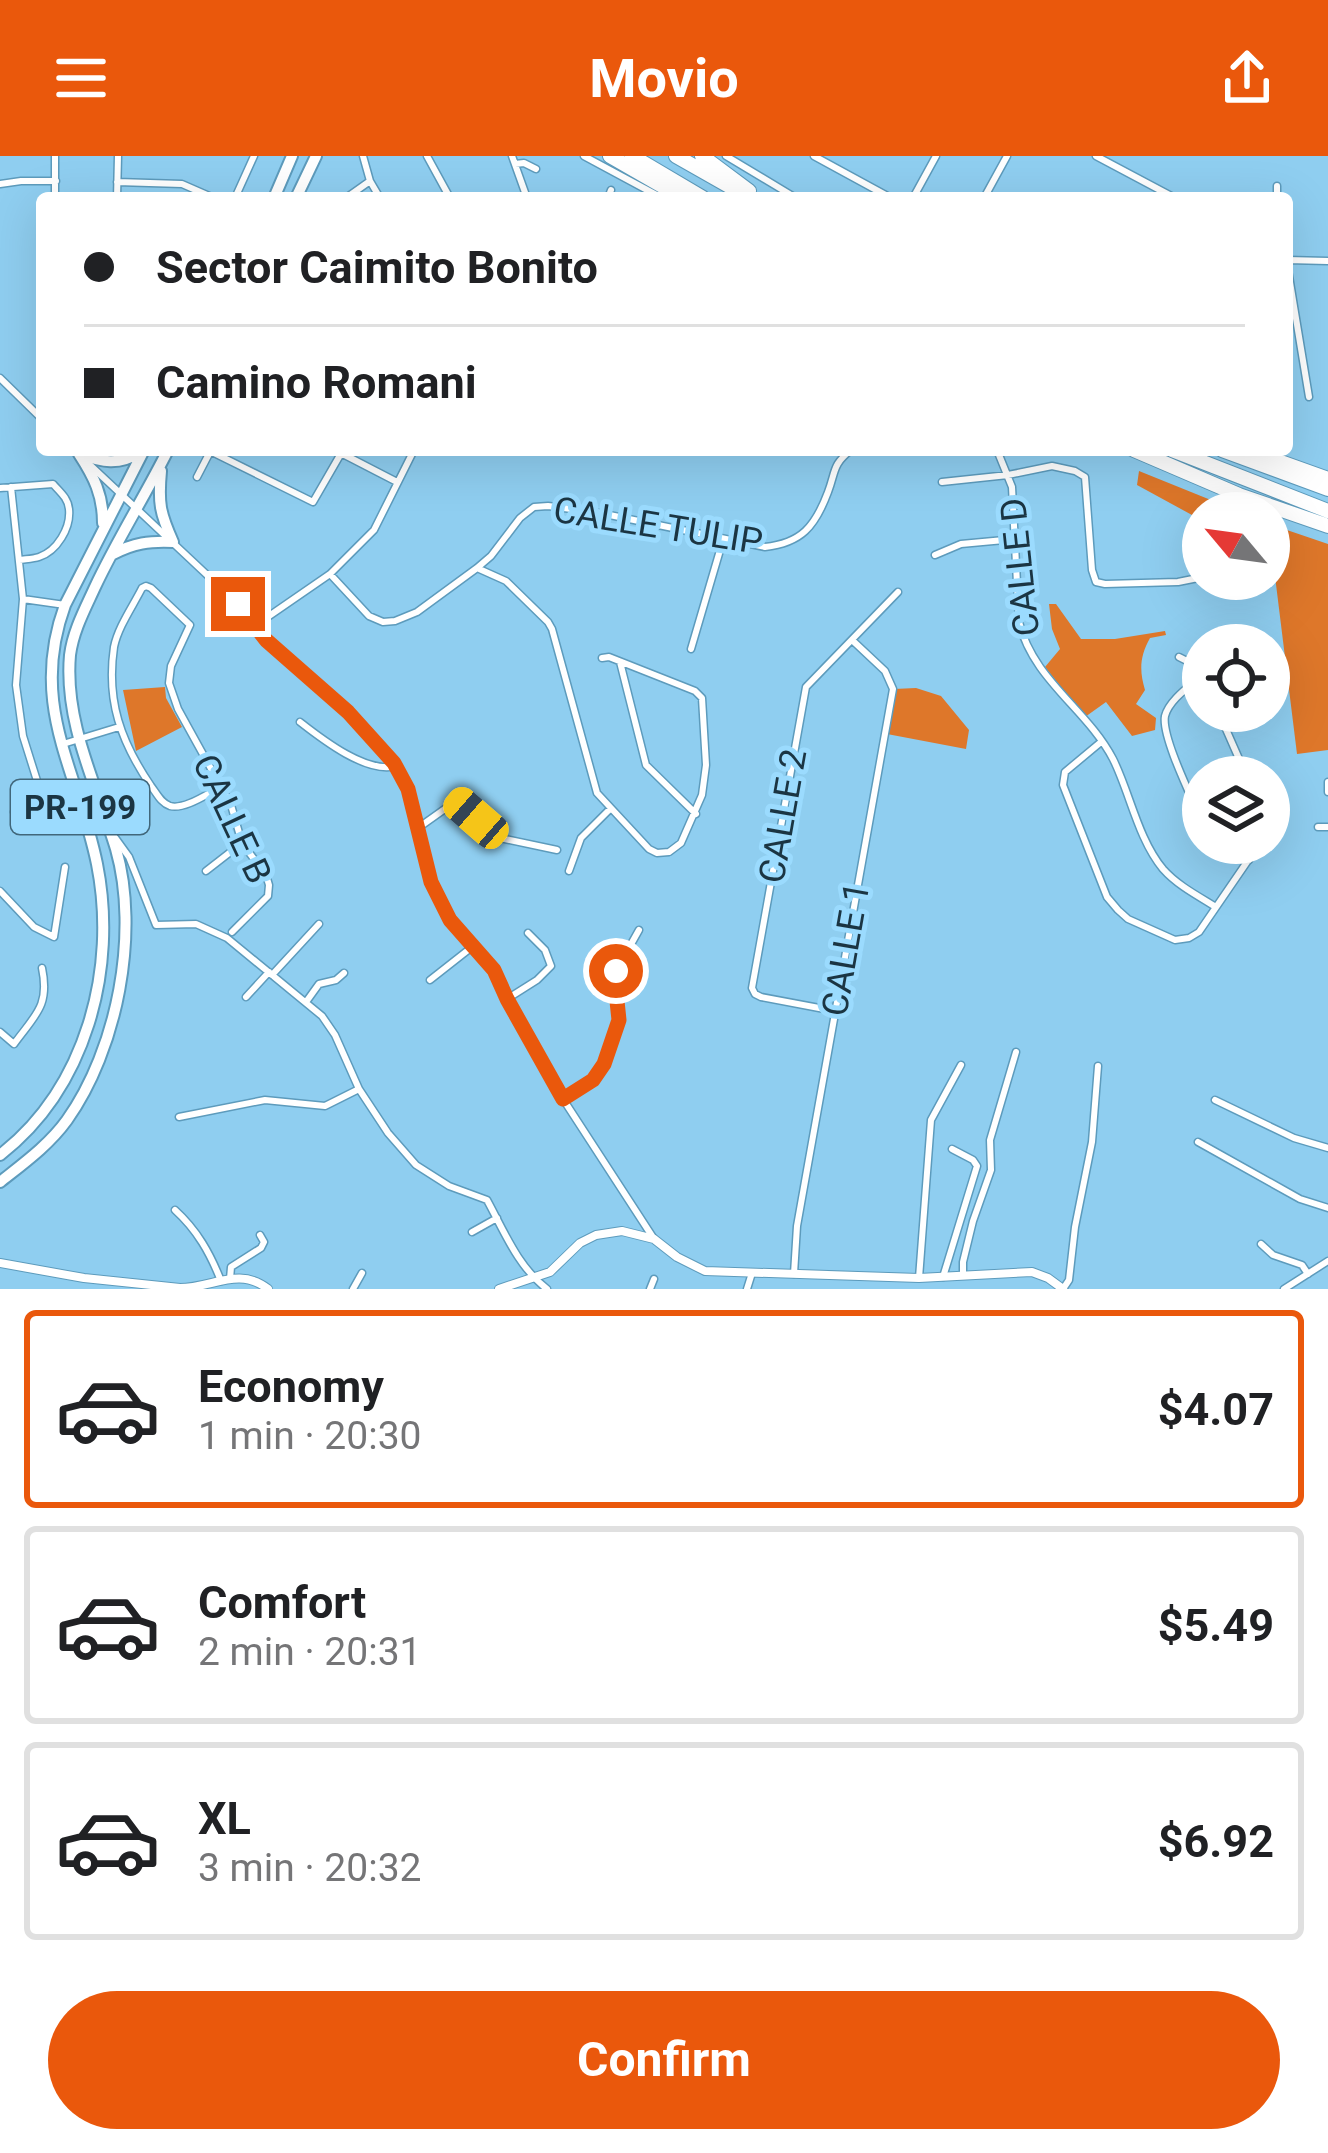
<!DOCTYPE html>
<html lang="en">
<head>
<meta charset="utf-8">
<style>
	body { margin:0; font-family:Roboto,sans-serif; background:#f2f2f2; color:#202124; height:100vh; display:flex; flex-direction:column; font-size:45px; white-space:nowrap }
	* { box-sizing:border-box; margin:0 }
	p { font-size:39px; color:#757577 }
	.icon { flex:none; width:66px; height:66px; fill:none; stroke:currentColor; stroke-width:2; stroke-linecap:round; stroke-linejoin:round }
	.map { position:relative; height:1133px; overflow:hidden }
	.sheet { display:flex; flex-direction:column; background:#fff; flex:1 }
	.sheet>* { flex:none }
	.hud { position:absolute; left:36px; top:36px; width:1257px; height:264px; border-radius:12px; box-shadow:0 12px 48px #0002; display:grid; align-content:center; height:264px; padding:0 48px; background:#fff }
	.needle { width:78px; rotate:299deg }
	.tools { position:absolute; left:1182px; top:336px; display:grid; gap:24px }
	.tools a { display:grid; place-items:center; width:108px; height:108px; border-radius:50%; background:#fff; box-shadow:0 12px 48px #0002; font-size:60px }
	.end { position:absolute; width:54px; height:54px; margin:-27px; border:15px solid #ea580c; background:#fff; box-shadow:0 0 0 6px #fff }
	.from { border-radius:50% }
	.car { position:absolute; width:36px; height:72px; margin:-36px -18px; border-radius:15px; box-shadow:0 0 9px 3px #0007; background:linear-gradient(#f5c518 24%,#345 0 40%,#f5c518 0 76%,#345 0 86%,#f5c518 0) }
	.hud b { display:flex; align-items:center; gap:42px; height:114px; font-size:45px }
	.hud b+b { border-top:3px solid #e0e0e0 }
	.hud i { width:30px; height:30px; background:#202124 }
	ul { padding:21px 0 0; list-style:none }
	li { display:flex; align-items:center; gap:36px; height:198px; margin:0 24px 18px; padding:0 24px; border:6px solid #e0e0e0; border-radius:12px }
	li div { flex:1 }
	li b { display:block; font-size:45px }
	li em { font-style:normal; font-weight:700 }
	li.active { border-color:#ea580c }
	li>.icon { width:108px; height:108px; stroke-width:1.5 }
	.action { display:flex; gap:24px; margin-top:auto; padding:24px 48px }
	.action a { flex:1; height:138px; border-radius:72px; background:#ea580c; color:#fff; font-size:48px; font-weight:700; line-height:138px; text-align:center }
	header { display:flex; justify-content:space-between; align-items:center; height:156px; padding:0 48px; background:#ea580c; color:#fff; font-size:54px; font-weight:700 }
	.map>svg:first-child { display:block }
	.green { fill:#de772a }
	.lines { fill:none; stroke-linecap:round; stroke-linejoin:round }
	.minor-casing { stroke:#5d9bbc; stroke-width:9 }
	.tertiary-casing { stroke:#5d9bbc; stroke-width:10 }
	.primary-casing { stroke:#5d9bbc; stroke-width:14 }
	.motorway-casing { stroke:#5d9bbc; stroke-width:16 }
	.minor { stroke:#fff; stroke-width:6 }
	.tertiary { stroke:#fff; stroke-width:8 }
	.primary { stroke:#fff; stroke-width:10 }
	.motorway { stroke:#fff; stroke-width:14 }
	.route { stroke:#ea580c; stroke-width:15 }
	.labels { text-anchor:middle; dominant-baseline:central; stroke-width:10; stroke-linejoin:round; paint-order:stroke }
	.shield { fill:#9bdbfe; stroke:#41677b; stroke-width:3 }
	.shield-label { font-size:33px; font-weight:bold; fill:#1b3543 }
	.street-label { font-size:36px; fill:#1b3543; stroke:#9bdbfe }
</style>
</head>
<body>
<header><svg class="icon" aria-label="menu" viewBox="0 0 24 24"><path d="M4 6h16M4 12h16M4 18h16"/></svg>Movio<svg class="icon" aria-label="share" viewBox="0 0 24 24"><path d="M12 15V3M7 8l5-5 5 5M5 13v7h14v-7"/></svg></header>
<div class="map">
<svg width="1328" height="1133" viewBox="0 0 1328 1133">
	<rect width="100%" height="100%" fill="#8fcef0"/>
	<path class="green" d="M1139,315L1243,357H1203V365L1137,329Z
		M1269,368L1328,388V594L1297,598L1272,396L1269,395Z
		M1049,448H1056L1081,483H1115L1165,475L1166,479L1150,482C1140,500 1139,514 1145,534L1136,548L1156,562L1155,574L1132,580L1106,546L1085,561L1045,511L1060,493L1052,473Z
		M165,531L166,542L182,571L136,595L123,534Z
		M916,532L941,540L969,574L966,593L887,578L894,533Z"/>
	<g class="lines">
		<g class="minor-casing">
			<path id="minor" d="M55,0V42
				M363,0L370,25L380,42
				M427,0L450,42
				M512,0L527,42
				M584,0L662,42
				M726,0L796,42
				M814,0L891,42
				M1096,0L1175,42
				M515,8L524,7L536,13
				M117,26L182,28L214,42
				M0,28L21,25H56
				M1277,30V42
				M117,42L118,0
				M235,42L254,0
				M346,42L370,25
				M608,42L611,34
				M913,42L936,0
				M984,42L1007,0
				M1287,104L1328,105
				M1287,108L1309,241
				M0,222L42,263
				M335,294L397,326
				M997,294L1012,331L1019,466C1033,524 1087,553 1113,603C1130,637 1138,683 1163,713C1177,729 1198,740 1216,751
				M210,295L313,346L343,294
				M90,309L238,448L266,484L348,556L394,607L408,633L431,726L450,764L494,814L507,843L563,943L654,1083
				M197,321L211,294
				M942,326L1008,319L1052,310L1075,315L1085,321L1092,414L1096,426L1105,428L1178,426L1203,421
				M11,331L23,443L16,529L23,580L44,647
				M0,332L53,328C60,336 68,342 69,353C71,372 57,395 39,401C33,403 26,403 19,404
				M935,399L961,388L1015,383
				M477,412L506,425L548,466L552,473L597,637L649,693L657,697L669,696L681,687L702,639L706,609L702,542L695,535L609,501L602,502
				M330,418L369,460L383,466L395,465L417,456L477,412L491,400L520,362L534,351L548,350L595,356L765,391C801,387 815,371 828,336C836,315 832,309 851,294
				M23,443L65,449
				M256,469L330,418L374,374L414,294
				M691,493L723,384
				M1179,501L1193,508L1203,519
				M620,506L646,609L696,658
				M1203,518C1191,529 1169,544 1165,560C1161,581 1194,646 1203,668
				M1218,555L1247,621
				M300,566C323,584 367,618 396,610
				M1101,586L1065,616L1063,629L1107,741L1118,754L1128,763L1175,784L1189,782L1199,776L1260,687
				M63,588L119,571
				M1328,626V636
				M221,631C207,638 184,654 170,650C161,647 157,638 151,630C121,586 106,545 114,491C118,471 133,450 142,432L146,430L151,432L190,469L171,510L169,527L178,553L231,649L242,687L266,719L269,729L268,740L232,776
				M1269,649L1272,652L1269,668
				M14,656L64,641
				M1318,671H1328
				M418,672L456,645L500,682L557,694
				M116,683L129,701L156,769L196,768L227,782L322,860L335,879L359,933L388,977L416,1009L449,1030L487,1044C504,1075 518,1111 547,1133
				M1223,687L1249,704
				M206,715L242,687
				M569,715L581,682L610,653
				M0,735L34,771L54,781L65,711
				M272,819L319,768
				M430,824L472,791
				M246,841L269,816
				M507,843L537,824L551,810L545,794L528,777
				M306,846L319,828L336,824L344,817
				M835,855L761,841L755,838L752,832L806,531L898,436
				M0,876L14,888C35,859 50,850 42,812
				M563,943L593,924L604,908L619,864L615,826L616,815L639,774
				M1215,944L1294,982L1328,992
				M179,961L265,944L325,950L359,933
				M1198,986L1300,1043L1328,1052
				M175,1054C197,1074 210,1097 221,1125
				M472,1076L497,1062
				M1261,1088L1273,1099L1302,1109L1308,1118
				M794,1118L797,1070L893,533L885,515L852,484
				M963,1119V1106L973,1065L991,1014L990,984L1016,896
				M943,1121L977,1010L973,1004L952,993
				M919,1122L931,964L961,909
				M230,1123L231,1111L261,1092L264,1086L260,1079
				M353,1133L362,1117
				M650,1133L654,1123
				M747,1133L752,1117
				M1063,1133L1069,1124L1075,1071L1092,986L1098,910
				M1284,1133L1328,1105"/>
		</g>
		<g class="tertiary-casing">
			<path id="tertiary" d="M0,1107L84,1122L180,1132C212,1132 239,1110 268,1133
				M499,1133L550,1116L580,1087L596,1079L622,1075L654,1083L677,1101L705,1115L919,1122L1032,1116L1048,1122L1063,1133"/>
		</g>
		<g class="primary-casing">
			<path id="primary" d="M274,42L292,0
				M296,42L316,0
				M79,298C94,321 103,339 103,367
				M79,298C102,306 119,310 140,296
				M113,398C134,387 149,385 173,386C160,357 158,347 161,315
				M0,999C86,932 118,813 97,708C78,614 28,550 65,449L144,294
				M0,1026C24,1007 49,989 67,964C117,894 140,777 116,693C97,630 64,567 70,499C73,475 85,453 95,431C117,384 145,340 168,294"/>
		</g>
		<g class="motorway-casing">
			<path id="motorway" d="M610,0L683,42
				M632,0L703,42
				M676,0L750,42
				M702,0L749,35
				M1134,294L1239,339L1328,370
				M1172,294L1328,355
				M1222,294L1328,333
				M1247,294L1328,323"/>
		</g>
		<use href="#minor" class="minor"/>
		<use href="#tertiary" class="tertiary"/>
		<use href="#primary" class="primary"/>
		<use href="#motorway" class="motorway"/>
	</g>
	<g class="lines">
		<path class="route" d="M238,448L266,484L348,556L394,607L408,633L431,726L450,764L494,814L507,843L563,943L593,924L604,908L619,864L615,826L616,815"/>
	</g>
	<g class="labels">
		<rect class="shield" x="11" y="624" width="138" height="54" rx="9"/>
		<g class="shield-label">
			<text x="80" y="651">PR-199</text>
		</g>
		<g class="street-label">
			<text transform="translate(658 370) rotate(9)">CALLE TULIP</text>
			<text transform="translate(1020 411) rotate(-96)">CALLE D</text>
			<text transform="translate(783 660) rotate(-80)">CALLE 2</text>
			<text transform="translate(232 663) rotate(65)">CALLE B</text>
			<text transform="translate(846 793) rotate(-80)">CALLE 1</text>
		</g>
	</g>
</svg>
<div class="tools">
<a><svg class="needle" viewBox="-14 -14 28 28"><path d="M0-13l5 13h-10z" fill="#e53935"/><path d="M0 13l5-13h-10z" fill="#757577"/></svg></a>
<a><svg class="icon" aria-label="locate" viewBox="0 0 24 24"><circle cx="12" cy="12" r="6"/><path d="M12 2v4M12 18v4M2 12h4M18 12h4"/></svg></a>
<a><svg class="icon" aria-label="layers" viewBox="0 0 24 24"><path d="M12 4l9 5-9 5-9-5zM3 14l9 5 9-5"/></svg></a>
</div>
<i class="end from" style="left:616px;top:815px"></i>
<i class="end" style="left:238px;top:448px"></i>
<i class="car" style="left:476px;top:662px;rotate:311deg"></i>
<div class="hud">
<b><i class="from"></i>Sector Caimito Bonito</b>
<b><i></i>Camino Romani</b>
</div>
</div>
<section class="sheet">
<ul>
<li class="active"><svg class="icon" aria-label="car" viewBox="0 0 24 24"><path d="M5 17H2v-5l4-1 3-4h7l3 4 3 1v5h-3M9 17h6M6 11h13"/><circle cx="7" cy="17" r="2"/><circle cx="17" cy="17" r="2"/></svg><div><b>Economy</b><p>1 min · 20:30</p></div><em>$4.07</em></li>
<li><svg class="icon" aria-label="car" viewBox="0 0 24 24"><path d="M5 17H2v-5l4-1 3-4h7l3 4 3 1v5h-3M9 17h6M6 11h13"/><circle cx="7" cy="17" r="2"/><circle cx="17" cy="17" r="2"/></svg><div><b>Comfort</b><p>2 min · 20:31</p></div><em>$5.49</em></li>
<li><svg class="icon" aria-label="car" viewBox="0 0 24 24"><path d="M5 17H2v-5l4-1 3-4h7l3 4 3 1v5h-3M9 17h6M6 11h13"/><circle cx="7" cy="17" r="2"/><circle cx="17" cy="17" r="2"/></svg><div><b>XL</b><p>3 min · 20:32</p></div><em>$6.92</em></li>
</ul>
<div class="action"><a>Confirm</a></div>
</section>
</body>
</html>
